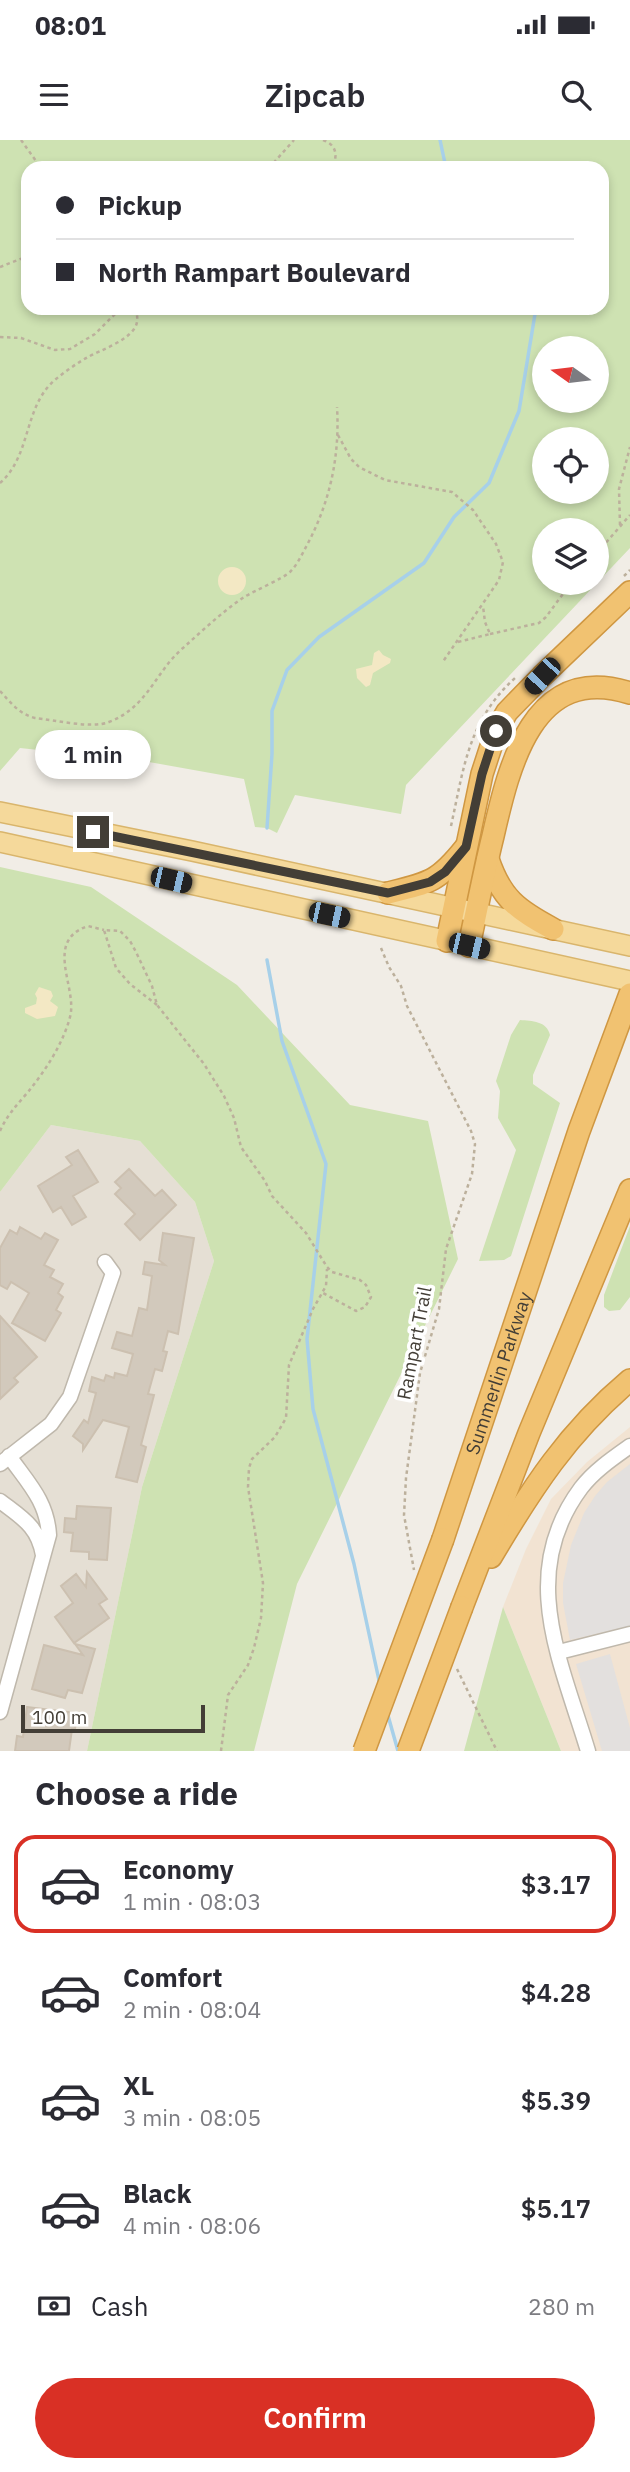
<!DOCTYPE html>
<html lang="en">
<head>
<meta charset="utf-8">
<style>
	body { margin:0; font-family:"IBM Plex Sans",sans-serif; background:#f2f2f3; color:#2b2b33; height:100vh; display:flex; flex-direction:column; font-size:26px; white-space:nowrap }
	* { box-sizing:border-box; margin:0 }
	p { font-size:23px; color:#7c7c81 }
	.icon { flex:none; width:38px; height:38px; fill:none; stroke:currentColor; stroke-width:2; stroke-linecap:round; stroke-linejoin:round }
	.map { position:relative; height:1611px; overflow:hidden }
	.panel { display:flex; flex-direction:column; background:#fff; flex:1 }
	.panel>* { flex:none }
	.guide { position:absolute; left:21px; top:21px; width:588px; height:154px; border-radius:21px; box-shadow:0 4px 10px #0003; display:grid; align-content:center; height:154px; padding:0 35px; background:#fff }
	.needle { width:46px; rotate:284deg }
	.buttons { position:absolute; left:532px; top:196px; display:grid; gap:14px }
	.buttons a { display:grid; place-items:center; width:77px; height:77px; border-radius:50%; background:#fff; box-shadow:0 4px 10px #0003; font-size:35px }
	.scale { position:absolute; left:21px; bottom:18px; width:184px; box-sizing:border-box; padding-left:7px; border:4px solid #433e36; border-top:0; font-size:19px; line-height:24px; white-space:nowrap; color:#433e36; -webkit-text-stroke:5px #fff; paint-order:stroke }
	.end { position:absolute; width:32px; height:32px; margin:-16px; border:9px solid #433e36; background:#fff; box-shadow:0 0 0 4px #fff }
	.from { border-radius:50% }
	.bubble { position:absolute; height:49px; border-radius:24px; background:#fff; box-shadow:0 4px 10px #0003; font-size:23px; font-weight:600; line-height:49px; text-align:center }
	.car { position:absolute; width:21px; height:42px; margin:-21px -10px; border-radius:9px; box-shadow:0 0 5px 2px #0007; background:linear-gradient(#222 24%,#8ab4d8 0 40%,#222 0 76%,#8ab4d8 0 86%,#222 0) }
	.guide b { display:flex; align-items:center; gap:24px; height:66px; font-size:26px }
	.guide b+b { border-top:2px solid #e1e1e2 }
	.guide i { width:18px; height:18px; background:#2b2b33 }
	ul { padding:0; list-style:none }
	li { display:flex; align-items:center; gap:21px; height:98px; margin:0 14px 10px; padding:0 21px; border:4px solid transparent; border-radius:21px }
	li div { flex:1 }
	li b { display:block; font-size:26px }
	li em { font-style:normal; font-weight:600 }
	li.selected { border-color:#d93025 }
	li>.icon { width:63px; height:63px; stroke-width:1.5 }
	h2 { padding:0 35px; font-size:32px; line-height:84px }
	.pay { display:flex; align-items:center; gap:18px; height:77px; padding:0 35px; font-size:26px }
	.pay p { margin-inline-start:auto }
	.action { display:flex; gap:14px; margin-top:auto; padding:14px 35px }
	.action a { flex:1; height:80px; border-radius:42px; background:#d93025; color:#fff; font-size:28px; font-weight:600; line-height:80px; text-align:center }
	.status { display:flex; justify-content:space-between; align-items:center; height:49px; padding:0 35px; background:#fff; direction:ltr }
	.status svg { height:19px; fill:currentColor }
	header { display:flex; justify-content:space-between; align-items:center; height:91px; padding:0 35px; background:#fff; font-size:32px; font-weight:600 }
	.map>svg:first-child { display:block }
	.residential { fill:#e5dfd4 }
	.commercial { fill:#f2e3d2 }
	.green { fill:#cee2b2; fill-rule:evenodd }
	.sand { fill:#f3e8c4 }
	.parking { fill:#e3e0de }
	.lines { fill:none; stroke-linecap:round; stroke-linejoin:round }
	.stream { stroke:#a7d0e9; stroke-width:3.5 }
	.building { fill:#d2c9bc; stroke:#ccc0b0; stroke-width:2 }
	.minor-casing { stroke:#bfb8ac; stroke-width:17 }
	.major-casing { stroke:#d9b56c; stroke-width:22 }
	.highway-casing { stroke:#cf9742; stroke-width:24 }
	.path { stroke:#bcb09c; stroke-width:2.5; stroke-dasharray:3.5 3.5; stroke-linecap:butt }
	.minor { stroke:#fff; stroke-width:14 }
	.major { stroke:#f5d99b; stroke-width:19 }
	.highway { stroke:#f1c271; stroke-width:21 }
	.highway-bridge-casing { stroke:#cf9742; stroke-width:24; stroke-linecap:butt }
	.highway-bridge { stroke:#f1c271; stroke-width:21 }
	.route { stroke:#433e36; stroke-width:9 }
	.labels { text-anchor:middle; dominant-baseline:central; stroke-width:7; stroke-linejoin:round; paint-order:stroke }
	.street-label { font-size:19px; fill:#433e36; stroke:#fff }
</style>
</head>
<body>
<div class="status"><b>08:01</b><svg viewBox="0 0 49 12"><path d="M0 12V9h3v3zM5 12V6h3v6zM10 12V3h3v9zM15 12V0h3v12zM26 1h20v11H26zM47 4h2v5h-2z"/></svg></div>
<header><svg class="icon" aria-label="menu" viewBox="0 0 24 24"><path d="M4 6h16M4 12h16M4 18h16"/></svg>Zipcab<svg class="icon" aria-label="search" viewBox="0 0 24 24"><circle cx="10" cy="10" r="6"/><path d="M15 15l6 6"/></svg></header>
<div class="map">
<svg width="630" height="1611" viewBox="0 0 630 1611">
	<rect width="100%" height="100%" fill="#f1ede6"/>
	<path class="residential" d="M51,985L140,1001L195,1062L214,1121L142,1347L87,1611H0V1052Z"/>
	<path class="commercial" d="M630,1287V1611H561L503,1467L526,1409L551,1359L587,1322Z"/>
	<path class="green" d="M0,0H630V408L406,645L401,674L295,655L277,693L267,688L255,687L244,639L149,622L20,608L0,631ZM28,28H602V168H28ZM544,208H597V261H544ZM544,299H597V352H544ZM544,390H597V443H544Z
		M0,727L91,747L237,845L350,965L428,981L458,1119L297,1444L254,1611H87L142,1347L214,1121L195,1062L140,1001L51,985L0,1052Z
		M520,880C532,881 547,881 550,895L533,935V944L560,963L511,1116L504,1120L479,1121L516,1010L498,978L500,951L496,941L511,895Z
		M630,1086V1157L620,1170L609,1171L604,1167V1155Z
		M503,1467L561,1611H464Z"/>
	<path class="sand" d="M218 441a14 14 0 1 1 28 0a14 14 0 1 1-28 0Z
		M379,510L383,515L391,519L390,523L373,533L370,545L366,547L357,538L356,529L372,525L374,513Z
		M39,847L51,851L53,856L50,861L58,867L55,876L37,879L25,873V868L36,864L37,858L35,854Z"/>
	<path class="parking" d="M630,1324V1486L570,1500L563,1463V1443L571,1405L584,1373L595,1356L607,1342Z
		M610,1514L630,1588V1611H602L576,1524Z"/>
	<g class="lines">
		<path class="stream" d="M440,0L446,28
			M267,688L272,614V571L287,530L319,497L424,423L454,377L489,343L519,271L536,168
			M267,820L282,901L326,1024L307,1199L313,1269L354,1424L380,1545
			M387,1572L398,1611"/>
	</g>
	<path class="building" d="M78,1010L98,1042L73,1056L86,1077L72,1085L61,1067L53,1072L38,1046L72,1025L66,1017Z
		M129,1029L155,1056L162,1050L176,1065L140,1100L125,1084L135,1074L115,1054L121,1048L115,1042Z
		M20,1087L41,1099L45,1093L58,1100L44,1125L54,1130L50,1137L63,1144L58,1153L63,1157L56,1170L61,1173L45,1201L12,1183L29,1153L11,1142L7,1149L0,1145V1108L10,1090L17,1094Z
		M163,1093L194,1098L178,1194L168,1191L163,1211L167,1212L162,1231L155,1229L148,1254L154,1255L141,1305L146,1307L137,1342L116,1337L129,1287L103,1280L83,1310V1304L73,1296L84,1280L88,1283L96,1253L89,1251L92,1237L104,1241L106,1235L114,1238L115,1233L127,1236L133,1214L112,1208L117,1192L132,1196L139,1168L147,1170L152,1136L143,1134L145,1122L165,1125L159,1120Z
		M0,1176L37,1217L14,1238L18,1242L0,1259Z
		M77,1366L111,1368L107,1420L89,1419V1412L71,1411L73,1393L64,1392L65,1378L76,1379Z
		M87,1432L107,1459L99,1464L109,1478L74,1503L55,1477L73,1463L61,1446L76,1434L86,1447Z
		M75,1504L95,1509L82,1553L68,1550L65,1558L32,1549L44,1505L83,1515Z
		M27,1567L77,1573L75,1589H72L69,1611H15L17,1596L23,1597Z"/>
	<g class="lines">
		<g class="minor-casing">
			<path id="minor" d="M0,1324L51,1284L70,1257L113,1133L105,1122
				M0,1361C22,1378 38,1386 43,1415
				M559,1512L630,1494
				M0,1572L49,1395C47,1361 28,1343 9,1316
				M588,1611C561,1521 517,1434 581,1348C594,1331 613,1318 630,1306"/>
		</g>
		<g class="major-casing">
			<path id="major" d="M0,672L192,711L630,806
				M0,702L630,841"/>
		</g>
		<g class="highway-casing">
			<g id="highway">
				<path d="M488,719C501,758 517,770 553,789"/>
				<path d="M388,753C429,743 438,742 465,708"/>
				<path d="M447,801L482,634L496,591L507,572L542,536L630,452"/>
				<path d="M469,806C477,769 484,732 493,696C509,626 533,522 630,553"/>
				<path id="s1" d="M443,1399L579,991L630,854"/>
				<path d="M491,1417C532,1348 568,1292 630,1240"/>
				<path d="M462,1467L529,1293L630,1050"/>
			</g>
		</g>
		<path class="path" d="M21,0L41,28
			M323,0C337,5 338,16 332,28
			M269,28L294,0
			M0,127L28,116
			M0,197L21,198L55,210L70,209L95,194L116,173L131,168
			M338,295L351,319L359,327L385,340L452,352L473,370L496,404L503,422L499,440L442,523
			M0,343C32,315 23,266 56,239C66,231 77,223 88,217C101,210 125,202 134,189C139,182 137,176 136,168
			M620,385L619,349L630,307
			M597,413L630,375
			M624,436L630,430
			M490,494L539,483L546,477L571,443
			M458,502L490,494L485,482L483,466
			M0,551C11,563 19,574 35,578C54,580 92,589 109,582C148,567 155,532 183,508C202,491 222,472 244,457C256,450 282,439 290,432C298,424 302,414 307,405C330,362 340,316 337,267
			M451,686C464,627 468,581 515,538
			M381,808L389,827L401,846L407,866L471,991L475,1004L472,1034L446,1109L439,1169L420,1233L406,1338L404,1375L414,1430
			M157,865L130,844L116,828L104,790L120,791L130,801L136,812L152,846L157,865L204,924L224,956L234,978L241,1007L265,1041L272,1056L306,1093L327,1127L332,1132L360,1140L366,1145L371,1157L365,1167L356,1171L323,1153
			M0,991C7,975 17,965 28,952C45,931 63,904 70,877C78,848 43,801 88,786L104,790
			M457,1529L497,1611
			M221,1611L228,1555L248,1525L254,1508L261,1478L263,1443L248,1347L249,1328L252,1319L275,1297L286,1278L289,1225L313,1169L326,1146L327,1129"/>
		<use href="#minor" class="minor"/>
		<use href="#major" class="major"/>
		<use href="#highway" class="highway"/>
		<g class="highway-bridge-casing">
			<path id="highway-bridge" d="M364,1611L443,1399
				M408,1611L462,1467"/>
		</g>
		<use href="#highway-bridge" class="highway-bridge"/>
	</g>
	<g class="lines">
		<path class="route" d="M93,692L388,753L430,742L445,732L466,707L482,634L496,591"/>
	</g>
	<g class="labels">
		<g class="street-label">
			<text transform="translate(414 1203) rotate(-79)">Rampart Trail</text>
			<text stroke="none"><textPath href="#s1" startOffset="175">Summerlin Parkway</textPath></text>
		</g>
	</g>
</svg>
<div class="buttons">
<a><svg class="needle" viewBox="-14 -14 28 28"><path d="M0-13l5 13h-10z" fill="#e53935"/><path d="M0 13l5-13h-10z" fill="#7c7c81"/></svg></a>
<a><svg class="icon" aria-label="locate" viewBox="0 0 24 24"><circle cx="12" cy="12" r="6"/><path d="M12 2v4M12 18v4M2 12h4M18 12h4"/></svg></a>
<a><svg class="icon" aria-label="layers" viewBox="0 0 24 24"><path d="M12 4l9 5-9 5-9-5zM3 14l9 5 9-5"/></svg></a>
</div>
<div class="scale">100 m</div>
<i class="end from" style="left:496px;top:591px"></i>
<i class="end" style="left:93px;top:692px"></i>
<div class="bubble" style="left:35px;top:590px;width:116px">1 min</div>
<i class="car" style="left:542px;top:536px;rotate:223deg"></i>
<i class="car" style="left:171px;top:740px;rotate:103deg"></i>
<i class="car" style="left:329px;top:775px;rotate:102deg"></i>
<i class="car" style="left:469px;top:806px;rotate:103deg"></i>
<div class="guide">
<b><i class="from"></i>Pickup</b>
<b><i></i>North Rampart Boulevard</b>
</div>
</div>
<section class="panel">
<h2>Choose a ride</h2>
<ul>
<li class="selected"><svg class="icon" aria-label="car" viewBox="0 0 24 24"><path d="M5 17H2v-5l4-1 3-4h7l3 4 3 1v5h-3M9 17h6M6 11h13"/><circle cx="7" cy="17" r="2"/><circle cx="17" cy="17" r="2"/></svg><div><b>Economy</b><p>1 min · 08:03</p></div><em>$3.17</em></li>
<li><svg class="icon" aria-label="car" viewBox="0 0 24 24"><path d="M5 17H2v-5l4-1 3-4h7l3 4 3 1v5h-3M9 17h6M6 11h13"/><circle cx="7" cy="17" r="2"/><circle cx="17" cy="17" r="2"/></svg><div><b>Comfort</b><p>2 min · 08:04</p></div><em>$4.28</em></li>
<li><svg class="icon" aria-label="car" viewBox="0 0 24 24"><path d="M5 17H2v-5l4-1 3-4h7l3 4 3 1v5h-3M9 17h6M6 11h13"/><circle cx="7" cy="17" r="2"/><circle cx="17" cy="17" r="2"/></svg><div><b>XL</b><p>3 min · 08:05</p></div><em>$5.39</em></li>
<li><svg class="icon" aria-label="car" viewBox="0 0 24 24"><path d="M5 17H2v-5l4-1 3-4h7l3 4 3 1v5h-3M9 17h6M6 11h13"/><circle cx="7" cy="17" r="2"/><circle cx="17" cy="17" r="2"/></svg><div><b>Black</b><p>4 min · 08:06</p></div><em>$5.17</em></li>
</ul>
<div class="pay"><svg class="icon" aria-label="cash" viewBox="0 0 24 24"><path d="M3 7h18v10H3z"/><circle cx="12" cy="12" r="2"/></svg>Cash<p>280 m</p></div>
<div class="action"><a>Confirm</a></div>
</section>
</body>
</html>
